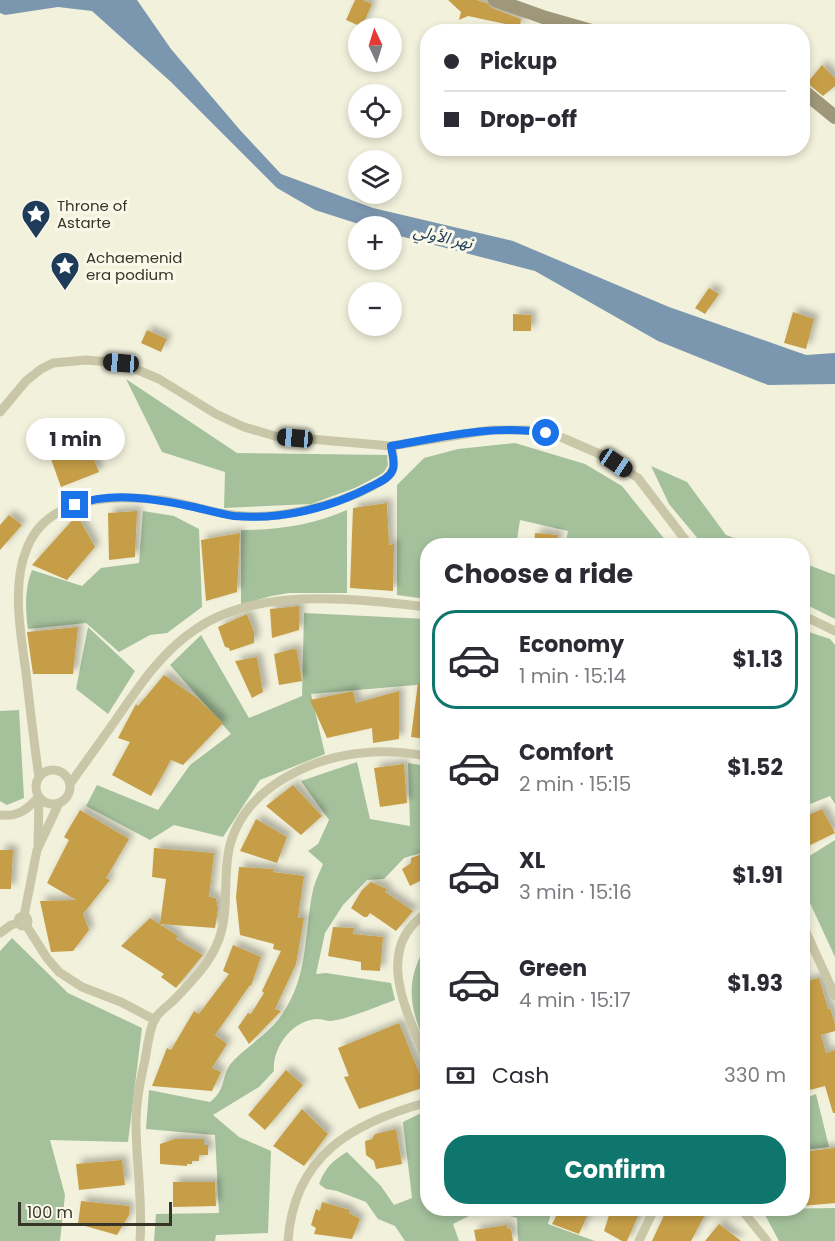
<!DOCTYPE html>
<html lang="en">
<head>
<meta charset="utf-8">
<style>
	body { margin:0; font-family:Poppins,"Noto Sans Arabic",sans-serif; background:#f2f2f3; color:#2b2b33; height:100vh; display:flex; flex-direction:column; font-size:22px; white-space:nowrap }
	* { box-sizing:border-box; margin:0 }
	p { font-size:20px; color:#7c7c81 }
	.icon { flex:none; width:33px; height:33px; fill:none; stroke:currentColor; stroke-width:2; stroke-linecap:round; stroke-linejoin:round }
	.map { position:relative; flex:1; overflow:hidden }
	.drawer { position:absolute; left:420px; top:538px; width:390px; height:678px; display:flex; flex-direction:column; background:#fff; border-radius:24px; box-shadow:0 3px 9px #0003 }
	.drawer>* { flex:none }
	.guide { position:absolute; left:420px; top:24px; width:390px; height:132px; border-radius:24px; box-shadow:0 3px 9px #0003; display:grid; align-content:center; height:132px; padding:0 24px; background:#fff }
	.needle { width:39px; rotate:356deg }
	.tools { position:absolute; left:348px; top:18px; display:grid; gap:12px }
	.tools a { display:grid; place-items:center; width:54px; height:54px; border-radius:50%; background:#fff; box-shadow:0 3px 9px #0003; font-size:30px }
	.scale { position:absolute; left:18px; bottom:15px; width:154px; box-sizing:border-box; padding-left:6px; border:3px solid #373428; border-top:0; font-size:16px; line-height:21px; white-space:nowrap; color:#373428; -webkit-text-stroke:4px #faf9e9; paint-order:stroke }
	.end { position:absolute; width:27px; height:27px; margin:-14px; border:8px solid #1a73e8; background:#fff; box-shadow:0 0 0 3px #fff }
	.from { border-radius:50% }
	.bubble { position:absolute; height:42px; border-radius:21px; background:#fff; box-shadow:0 3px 9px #0003; font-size:20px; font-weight:700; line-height:42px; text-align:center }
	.car { position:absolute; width:18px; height:36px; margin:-18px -9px; border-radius:8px; box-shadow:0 0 4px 2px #0007; background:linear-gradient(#222 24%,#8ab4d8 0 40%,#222 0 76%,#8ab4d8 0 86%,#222 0) }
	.guide b { display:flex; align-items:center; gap:21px; height:57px; font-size:22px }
	.guide b+b { border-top:2px solid #e1e1e2 }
	.guide i { width:15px; height:15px; background:#2b2b33 }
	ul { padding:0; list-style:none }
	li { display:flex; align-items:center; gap:18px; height:99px; margin:0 12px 9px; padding:0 12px; border:3px solid transparent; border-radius:24px }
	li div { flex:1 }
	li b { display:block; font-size:22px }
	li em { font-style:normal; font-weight:700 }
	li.selected { border-color:#0f766e }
	li>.icon { width:54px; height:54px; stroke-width:1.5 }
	h2 { padding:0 24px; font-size:27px; line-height:72px }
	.pay { display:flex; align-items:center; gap:15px; height:66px; padding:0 24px; font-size:22px }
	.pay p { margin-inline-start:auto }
	.action { display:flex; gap:12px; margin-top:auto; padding:12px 24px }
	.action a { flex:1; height:69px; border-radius:24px; background:#0f766e; color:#fff; font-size:24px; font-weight:700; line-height:69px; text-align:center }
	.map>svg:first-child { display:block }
	.green { fill:#a5c19c }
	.water { fill:#7b96af }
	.building { fill:#c59e47; filter:url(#shadow) }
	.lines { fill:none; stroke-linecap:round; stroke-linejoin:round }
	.street { stroke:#cac7a8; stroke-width:9 }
	.secondary { stroke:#9e977a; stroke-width:14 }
	.route { stroke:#1a73e8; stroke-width:8 }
	.labels { text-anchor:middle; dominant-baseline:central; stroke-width:6; stroke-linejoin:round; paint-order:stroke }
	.poi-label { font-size:15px; fill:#373428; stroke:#faf9e9; text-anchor:start }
	.water-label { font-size:16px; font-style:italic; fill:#1e3b59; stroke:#faf9e9 }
</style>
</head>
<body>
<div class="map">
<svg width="835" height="1241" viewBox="0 0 835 1241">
	<defs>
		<filter id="shadow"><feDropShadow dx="5" dy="-5" stdDeviation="3" flood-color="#0004"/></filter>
	</defs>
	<rect width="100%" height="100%" fill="#f2f1dc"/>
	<path class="green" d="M126,379L237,453L387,455L388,465L384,472L378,476L355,488L311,504L224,508L225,472L162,452Z
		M515,443L585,464L622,486L670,546H565L568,531L520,520L516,546H428L427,599L397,595V485L424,458L458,449Z
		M651,466L687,482L726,535L756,546H704L669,504Z
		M347,510V593H289L271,596L241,605V530C278,530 313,525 347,510Z
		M143,511L174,516L199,529L202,607L167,633L150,635L119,652L86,623L28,629C25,610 25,587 32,570L82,586L101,568L139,563Z
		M803,563L835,575V619L803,603Z
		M304,613L427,619V684L311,694L325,754L260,780L223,837L174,825L150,840L86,806L97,785L158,810L190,765L231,734L170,665L201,635L249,718L302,696Z
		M88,627L135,671L108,714L76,689Z
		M803,630L830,639L835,645V804L830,796L803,807Z
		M19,710L24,798L7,805L0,801V711Z
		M357,762L370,819L410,826L408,763L427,766V851L404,858L384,879L367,880L343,905L325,933L316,974L326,973L391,983L395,1000C378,1006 348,1019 331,1021C327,1021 322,1019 317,1019C292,1020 272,1048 274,1071L259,1087L213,1115L239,1137L271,1151L268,1233L216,1235L215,1241H154L156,1214L219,1213L215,1135L146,1129L149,1090L210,1102C228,1088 220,1074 234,1060C250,1044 271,1032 283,1013C309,974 304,933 313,890C315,881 320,872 323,864L308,851L318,844L329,820L301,781Z
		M835,840V957L803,888V860Z
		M12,938L68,993L142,1028L128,1142L50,1140L65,1195L60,1241H0V951Z
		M422,953L428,956V1034L424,1040C410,1009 406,983 422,953Z
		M816,1094L829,1147L803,1150V1099Z
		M423,1112H427L428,1209H552L548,1224L595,1241H518L517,1218L483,1209L453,1224L459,1241H405L395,1226L378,1219L366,1202L337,1191L326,1189L319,1184C325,1168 333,1160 347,1152L381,1186L394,1205L412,1198L403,1122Z
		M835,1208V1241H779L765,1215V1209Z"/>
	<path class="water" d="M0,0H137L171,49L240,130L281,174L373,208L513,241L669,307L806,355L835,353V384L768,385L658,341L535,271L392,234V226H365L315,210L277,188L171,82L92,11L58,7L5,15L0,13Z"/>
	<path class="building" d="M355,0H363L372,4L362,27L346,20Z
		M448,0H476L487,3L492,8L521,19L520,27L468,16L459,20L461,12Z
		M822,65L835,78V86L823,96L807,83Z
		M709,288L719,294L705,314L695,308Z
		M793,312L814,319L806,349L784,343Z
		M513,314L531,315V331H513Z
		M147,330L167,339L161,352L141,343Z
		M87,443L99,472L61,487L51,459Z
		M387,503L389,545L394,544L393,591L350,588L353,508Z
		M137,511L135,557L109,560L108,513Z
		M9,515L22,525L0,550V525Z
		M77,515L95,547L67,580L32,565Z
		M240,533L237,592L206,601L201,540Z
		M535,533L558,535L557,546H534Z
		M299,606V630L272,638L270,609Z
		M247,614L254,632V643L230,651L229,648L225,647L218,627Z
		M78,627L73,674H33L27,632Z
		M293,649L297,650L302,681L279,685L274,654Z
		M257,657L263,692L252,698L235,661Z
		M164,675L197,698L223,723L183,765L171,760L151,796L112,775L130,742L118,738L136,704L138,706Z
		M418,683L428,684V739L411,737Z
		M353,691L356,703L399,691V739L373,743L372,728L327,738L310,700Z
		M404,764L407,803L380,807L374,768Z
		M293,785L322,816L301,835L266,806Z
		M822,809L835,833L802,849V818Z
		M80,810L129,839L106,878L110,880L83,914L89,930L73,951L51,952L40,901L76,900L47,883L69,840L64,837Z
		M256,819L287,837L277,863L240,851Z
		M154,848L214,853L209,897L216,898L218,909L215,928L160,924L166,879L152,877Z
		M0,850H13L11,889H0Z
		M428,852V877L410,886L402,869L411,863V858Z
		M239,867L274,869L273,872L304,876L298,918H304L296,964L275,1009L281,1011L249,1044L238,1027L248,1013L251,1014L264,993L262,991L281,951L273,949L274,944L240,935L236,897Z
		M371,882L387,889L385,892L413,911L396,931L370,913L367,917H364L351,908L362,890Z
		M150,918L178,936L176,939L203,955L176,988L161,977L164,974L121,946Z
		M333,927L354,928L353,934L383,937L380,971L361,970V962L328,956Z
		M233,945L261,957L251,986L250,985L215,1035L227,1044L212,1068L221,1072L212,1091L152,1086L167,1048L171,1050L194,1011L199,1014L229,974L223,971Z
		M819,978L828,1009L830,1008L835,1024V1031L821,1035L826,1053L835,1050V1113H833L825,1086L802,1092V982Z
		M399,1023L425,1087L359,1109L344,1077L349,1076L338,1048Z
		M286,1070L303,1085L265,1130L248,1115Z
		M302,1109L328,1134L304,1166L273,1146Z
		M396,1129L402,1164L376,1169L374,1161L366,1155L365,1141L372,1139L375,1134Z
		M175,1139H204V1145H208V1155H199V1161H192V1164H187V1166L160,1164V1144Z
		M835,1148V1203L802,1206V1152Z
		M122,1160L125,1185L79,1190L76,1164Z
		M173,1182H215L216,1206L173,1207Z
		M81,1201L129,1206V1215L117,1235L78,1224Z
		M322,1202L350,1210L349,1213L360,1219L352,1239L314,1234L316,1228L311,1225L316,1209L320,1211Z
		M560,1209H590L579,1234L552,1224Z
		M611,1209H641L627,1241H622L604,1231Z
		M667,1209H708L691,1241H652Z
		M719,1224L741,1241H705Z
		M507,1225L508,1229L511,1228L513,1241H476L474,1230Z"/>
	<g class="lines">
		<path class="street" d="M0,412L26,381L41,369L53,363L86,360L121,363L159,379L216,414L244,427L275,436L391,446L491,430H529L546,433L563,438L602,455L638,478L690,546
			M802,615L835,631
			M36 787a17 17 0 1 1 34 0a17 17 0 1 1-34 0Z
			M39,777C34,743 30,708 26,673C21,634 11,586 27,548C48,495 114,495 162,500C186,503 209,512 233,515C277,521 334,506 373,486C379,482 387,479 391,473C396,465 393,455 391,446
			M70,784C85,763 100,742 115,721C138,688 161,652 196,629C258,586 357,599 428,607
			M0,815C19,817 26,810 39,797
			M38,846L39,797
			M428,912C371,948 408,1015 428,1062
			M24,916L37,850L59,803
			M18 921a5 5 0 1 1 10 0a5 5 0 1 1-10 0Z
			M802,923L835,996
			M26,925L47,958L59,972L82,987L121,1002L155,1020
			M0,933L11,925L18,923
			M741,1209L767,1241
			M140,1241C143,1202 136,1162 136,1123C136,1102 140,1081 145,1060C147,1048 149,1032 154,1020C158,1013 167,1006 173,1001C191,982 210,964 219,939C230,909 222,875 230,845C246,785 316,755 373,752C391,751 409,753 428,756
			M288,1241C294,1155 352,1123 428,1102
			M639,1241L654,1209"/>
		<path class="secondary" d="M495,0L546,18L595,32
			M802,90L835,117"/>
	</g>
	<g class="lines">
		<path class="route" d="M75,505C112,491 156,499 194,507C207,510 221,514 234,516C281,520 331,508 372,486C380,482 390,478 393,469C395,462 392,453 391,446C442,437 495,424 546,433"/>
	</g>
	<defs>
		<g id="sight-pin" transform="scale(1.5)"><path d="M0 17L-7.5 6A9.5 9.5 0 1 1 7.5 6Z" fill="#1e3b59" stroke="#faf9e9"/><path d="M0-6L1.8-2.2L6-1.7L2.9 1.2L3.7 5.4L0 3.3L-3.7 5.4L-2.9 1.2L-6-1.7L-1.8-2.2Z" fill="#fff"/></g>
	</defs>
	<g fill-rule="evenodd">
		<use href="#sight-pin" x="36" y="214"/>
		<use href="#sight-pin" x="65" y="266"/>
	</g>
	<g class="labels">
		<g class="poi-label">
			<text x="57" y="205">Throne of<tspan x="57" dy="17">Astarte</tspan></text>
			<text x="86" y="257">Achaemenid<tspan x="86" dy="17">era podium</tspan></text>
		</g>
		<g class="water-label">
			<text transform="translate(443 237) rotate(13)">نهر الأولي</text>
		</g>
	</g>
</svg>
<div class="tools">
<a><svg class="needle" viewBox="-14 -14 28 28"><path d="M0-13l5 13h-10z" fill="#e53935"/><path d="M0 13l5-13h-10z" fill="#7c7c81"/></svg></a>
<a><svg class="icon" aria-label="locate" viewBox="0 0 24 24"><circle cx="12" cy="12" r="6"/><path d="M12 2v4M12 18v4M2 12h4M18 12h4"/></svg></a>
<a><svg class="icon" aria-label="layers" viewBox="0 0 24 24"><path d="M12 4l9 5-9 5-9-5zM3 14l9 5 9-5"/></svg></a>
<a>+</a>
<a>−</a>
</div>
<div class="scale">100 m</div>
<i class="end from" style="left:546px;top:433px"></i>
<i class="end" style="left:75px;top:505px"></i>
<div class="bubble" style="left:26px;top:418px;width:99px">1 min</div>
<i class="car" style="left:121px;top:363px;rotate:274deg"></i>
<i class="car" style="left:295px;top:438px;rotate:275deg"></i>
<i class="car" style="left:616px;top:463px;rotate:124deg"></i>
<div class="guide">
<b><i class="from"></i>Pickup</b>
<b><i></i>Drop-off</b>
</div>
<section class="drawer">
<h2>Choose a ride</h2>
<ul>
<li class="selected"><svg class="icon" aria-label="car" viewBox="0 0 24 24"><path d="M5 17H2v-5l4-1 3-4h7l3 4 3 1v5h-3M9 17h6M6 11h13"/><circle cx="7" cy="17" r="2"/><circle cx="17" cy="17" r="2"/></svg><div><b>Economy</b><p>1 min · 15:14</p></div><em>$1.13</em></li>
<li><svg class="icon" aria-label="car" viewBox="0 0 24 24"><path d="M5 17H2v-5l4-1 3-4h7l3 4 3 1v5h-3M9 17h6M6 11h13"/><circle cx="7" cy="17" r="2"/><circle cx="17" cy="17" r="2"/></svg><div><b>Comfort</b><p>2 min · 15:15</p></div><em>$1.52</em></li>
<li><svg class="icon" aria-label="car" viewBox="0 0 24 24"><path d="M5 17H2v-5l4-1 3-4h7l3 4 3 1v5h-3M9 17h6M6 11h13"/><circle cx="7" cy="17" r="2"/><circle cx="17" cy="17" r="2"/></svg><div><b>XL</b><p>3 min · 15:16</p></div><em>$1.91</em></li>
<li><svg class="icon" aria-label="car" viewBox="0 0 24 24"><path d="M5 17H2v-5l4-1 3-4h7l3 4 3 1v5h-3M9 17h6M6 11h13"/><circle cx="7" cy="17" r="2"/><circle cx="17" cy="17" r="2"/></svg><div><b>Green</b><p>4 min · 15:17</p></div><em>$1.93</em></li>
</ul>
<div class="pay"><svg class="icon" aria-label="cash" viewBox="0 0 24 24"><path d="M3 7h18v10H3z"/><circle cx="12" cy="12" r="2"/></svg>Cash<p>330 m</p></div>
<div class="action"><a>Confirm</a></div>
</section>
</div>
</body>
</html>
